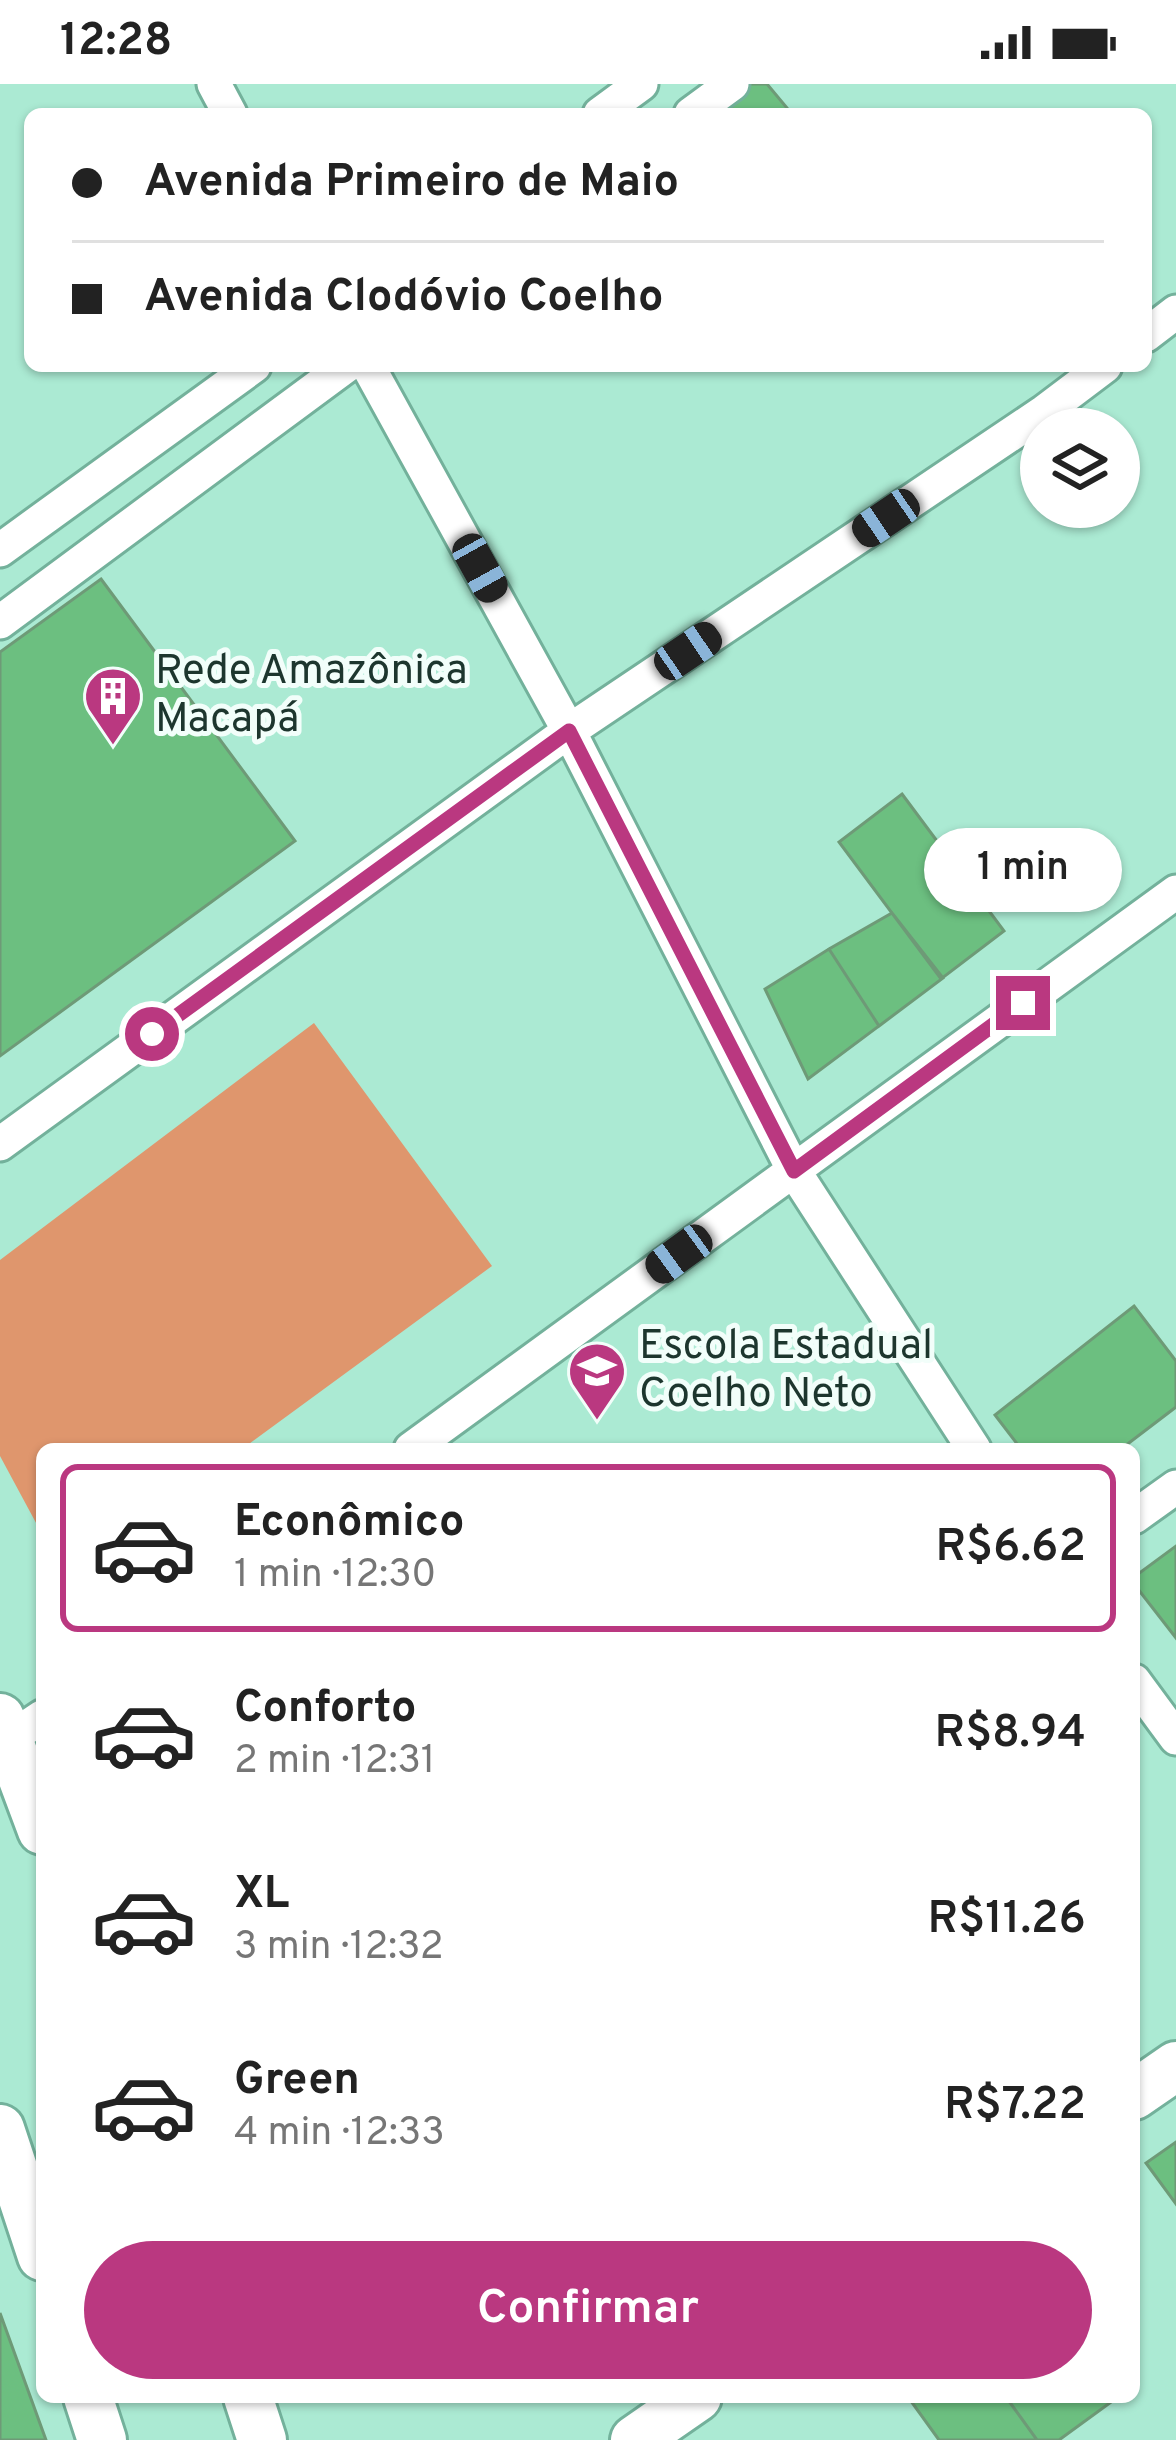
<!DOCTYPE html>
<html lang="pt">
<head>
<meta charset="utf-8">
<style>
	body { margin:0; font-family:Overpass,sans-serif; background:#f6f6f6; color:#222; height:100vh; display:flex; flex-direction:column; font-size:45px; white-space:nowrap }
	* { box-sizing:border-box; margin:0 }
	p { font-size:39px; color:#767676 }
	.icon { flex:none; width:66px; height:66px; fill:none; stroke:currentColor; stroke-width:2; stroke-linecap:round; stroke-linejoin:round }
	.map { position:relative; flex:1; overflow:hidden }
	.details { position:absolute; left:36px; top:1359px; width:1104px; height:960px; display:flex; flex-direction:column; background:#fff; border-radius:18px; box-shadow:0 3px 9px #0004 }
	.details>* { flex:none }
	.hud { position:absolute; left:24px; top:24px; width:1128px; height:264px; border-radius:18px; box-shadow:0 3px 9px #0004; display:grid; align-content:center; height:264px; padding:0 48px; background:#fff }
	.tools { position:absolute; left:1020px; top:324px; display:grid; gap:24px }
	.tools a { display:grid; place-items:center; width:120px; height:120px; border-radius:50%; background:#fff; box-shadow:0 3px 9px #0004; font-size:60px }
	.end { position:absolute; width:54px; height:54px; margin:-27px; border:15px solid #ba3880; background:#fff; box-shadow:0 0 0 6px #fff }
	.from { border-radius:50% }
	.bubble { position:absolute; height:84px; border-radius:42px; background:#fff; box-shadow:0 3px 9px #0004; font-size:39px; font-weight:600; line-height:84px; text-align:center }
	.car { position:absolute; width:36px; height:72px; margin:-36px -18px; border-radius:15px; box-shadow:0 0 9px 3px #0007; background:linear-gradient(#222 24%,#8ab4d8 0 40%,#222 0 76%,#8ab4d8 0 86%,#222 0) }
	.hud b { display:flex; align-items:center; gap:42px; height:114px; font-size:45px }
	.hud b+b { border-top:3px solid #e0e0e0 }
	.hud i { width:30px; height:30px; background:#222 }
	ul { padding:21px 0 0; list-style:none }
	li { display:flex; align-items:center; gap:36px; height:168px; margin:0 24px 18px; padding:0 24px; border:6px solid transparent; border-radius:18px }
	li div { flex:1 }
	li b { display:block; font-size:45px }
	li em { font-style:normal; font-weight:600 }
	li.current { border-color:#ba3880 }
	li>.icon { width:108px; height:108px; stroke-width:1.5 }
	.action { display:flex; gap:24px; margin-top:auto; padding:24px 48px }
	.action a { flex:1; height:138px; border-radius:72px; background:#ba3880; color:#fff; font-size:48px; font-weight:600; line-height:138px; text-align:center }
	.status { display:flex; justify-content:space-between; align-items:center; height:84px; padding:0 60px; background:#fff; direction:ltr }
	.status svg { height:33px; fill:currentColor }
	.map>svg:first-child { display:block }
	.green { fill:#df966d }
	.building { fill:#6cbf80; stroke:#6e9a77; stroke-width:3 }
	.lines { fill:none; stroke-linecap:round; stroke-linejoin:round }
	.street-casing { stroke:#73b19b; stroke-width:39 }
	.secondary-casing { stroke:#73b19b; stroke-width:54 }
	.street { stroke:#fff; stroke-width:33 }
	.secondary { stroke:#fff; stroke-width:48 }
	.route { stroke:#ba3880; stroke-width:15 }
	.labels { text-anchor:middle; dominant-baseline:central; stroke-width:10; stroke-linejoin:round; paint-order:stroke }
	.poi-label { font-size:42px; fill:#1d362e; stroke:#f2fefa; text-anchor:start }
</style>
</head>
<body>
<div class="status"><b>12:28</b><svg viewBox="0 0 49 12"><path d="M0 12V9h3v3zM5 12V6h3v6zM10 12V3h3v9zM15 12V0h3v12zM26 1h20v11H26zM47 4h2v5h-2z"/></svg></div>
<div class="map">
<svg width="1176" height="2356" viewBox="0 0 1176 2356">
	<rect width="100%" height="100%" fill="#abead3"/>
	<path class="green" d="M314,939L492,1182L242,1365H42V1450L0,1372V1176Z"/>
	<path class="building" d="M746,0H767L792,30H710Z
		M101,495L295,757L0,972V568Z
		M902,710L1004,847L941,895L839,758Z
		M892,829L943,894L879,942L829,865Z
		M829,865L879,942L808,995L765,905Z
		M1134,1222L1176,1277V1323L1121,1365H1021L995,1331Z
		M1176,1462V1554L1134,1500V1493Z
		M1176,2058V2120L1146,2079Z
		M0,2229L46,2356H0Z
		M908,2313H1006L1037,2356H939Z
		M1006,2313H1118L1059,2356H1037Z"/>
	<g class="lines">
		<g class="street-casing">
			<path id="street" d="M214,0L230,30
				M600,30L641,0
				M691,30L732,0
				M1146,251L1176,228
				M368,282L569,647L794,1087L974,1365
				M0,466L254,282
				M0,538L346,282
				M0,1060L569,647L1044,328L1105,282
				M411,1365L1176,808
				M1134,1433L1176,1403
				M1134,1597L1176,1654
				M0,1661L42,1633"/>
		</g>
		<g class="secondary-casing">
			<path id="secondary" d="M0,1634L42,1746
				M1134,2011L1176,1982
				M0,2045L42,2172
				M88,2313L102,2356
				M248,2313L262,2356
				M635,2356L697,2313"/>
		</g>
		<use href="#street" class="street"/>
		<use href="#secondary" class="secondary"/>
	</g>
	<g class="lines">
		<path class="route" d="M152,950L569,647L794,1087L1023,919"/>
	</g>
	<defs>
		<g id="building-pin" transform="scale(3)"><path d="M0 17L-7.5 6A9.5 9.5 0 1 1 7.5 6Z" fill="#ba3880" stroke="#f2fefa"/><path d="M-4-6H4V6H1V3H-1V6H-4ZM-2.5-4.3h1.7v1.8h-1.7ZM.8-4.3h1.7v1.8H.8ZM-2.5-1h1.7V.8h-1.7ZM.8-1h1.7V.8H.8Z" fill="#fff"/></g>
		<g id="school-pin" transform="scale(3)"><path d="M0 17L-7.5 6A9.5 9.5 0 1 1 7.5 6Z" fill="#ba3880" stroke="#f2fefa"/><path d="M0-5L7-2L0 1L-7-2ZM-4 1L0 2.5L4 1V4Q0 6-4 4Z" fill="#fff"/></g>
	</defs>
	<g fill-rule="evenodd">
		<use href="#building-pin" x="113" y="612"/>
		<use href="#school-pin" x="597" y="1287"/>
	</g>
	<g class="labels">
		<g class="poi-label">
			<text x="155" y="588">Rede Amazônica<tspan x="155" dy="48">Macapá</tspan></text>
			<text x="639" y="1263">Escola Estadual<tspan x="639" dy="48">Coelho Neto</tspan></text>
		</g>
	</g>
</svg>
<div class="tools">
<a><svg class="icon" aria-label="layers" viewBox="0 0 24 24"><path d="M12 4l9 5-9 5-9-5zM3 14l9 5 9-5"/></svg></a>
</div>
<i class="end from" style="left:152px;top:950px"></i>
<i class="end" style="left:1023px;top:919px"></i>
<div class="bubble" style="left:924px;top:744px;width:198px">1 min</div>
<i class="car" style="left:886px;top:434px;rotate:236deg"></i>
<i class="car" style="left:480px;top:484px;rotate:151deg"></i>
<i class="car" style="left:688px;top:567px;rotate:56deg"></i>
<i class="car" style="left:679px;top:1170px;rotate:234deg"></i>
<div class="hud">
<b><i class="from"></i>Avenida Primeiro de Maio</b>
<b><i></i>Avenida Clodóvio Coelho</b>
</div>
<section class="details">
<ul>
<li class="current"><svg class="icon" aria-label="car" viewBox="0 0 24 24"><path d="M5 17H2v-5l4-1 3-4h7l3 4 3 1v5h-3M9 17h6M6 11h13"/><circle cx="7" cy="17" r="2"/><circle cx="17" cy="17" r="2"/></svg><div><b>Econômico</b><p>1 min · 12:30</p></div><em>R$6.62</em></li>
<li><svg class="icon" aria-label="car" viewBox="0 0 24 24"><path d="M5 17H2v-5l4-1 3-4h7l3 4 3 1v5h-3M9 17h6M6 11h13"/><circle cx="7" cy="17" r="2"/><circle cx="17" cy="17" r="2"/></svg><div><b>Conforto</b><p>2 min · 12:31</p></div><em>R$8.94</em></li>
<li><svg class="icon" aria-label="car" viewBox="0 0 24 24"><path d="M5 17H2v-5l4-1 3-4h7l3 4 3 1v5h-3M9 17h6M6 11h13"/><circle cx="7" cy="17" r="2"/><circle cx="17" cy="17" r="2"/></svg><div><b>XL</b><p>3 min · 12:32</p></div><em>R$11.26</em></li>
<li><svg class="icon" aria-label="car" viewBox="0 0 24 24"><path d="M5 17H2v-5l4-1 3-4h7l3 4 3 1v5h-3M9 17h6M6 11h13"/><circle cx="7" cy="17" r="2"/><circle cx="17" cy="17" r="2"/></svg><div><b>Green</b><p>4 min · 12:33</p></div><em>R$7.22</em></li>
</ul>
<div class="action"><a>Confirmar</a></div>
</section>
</div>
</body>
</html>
